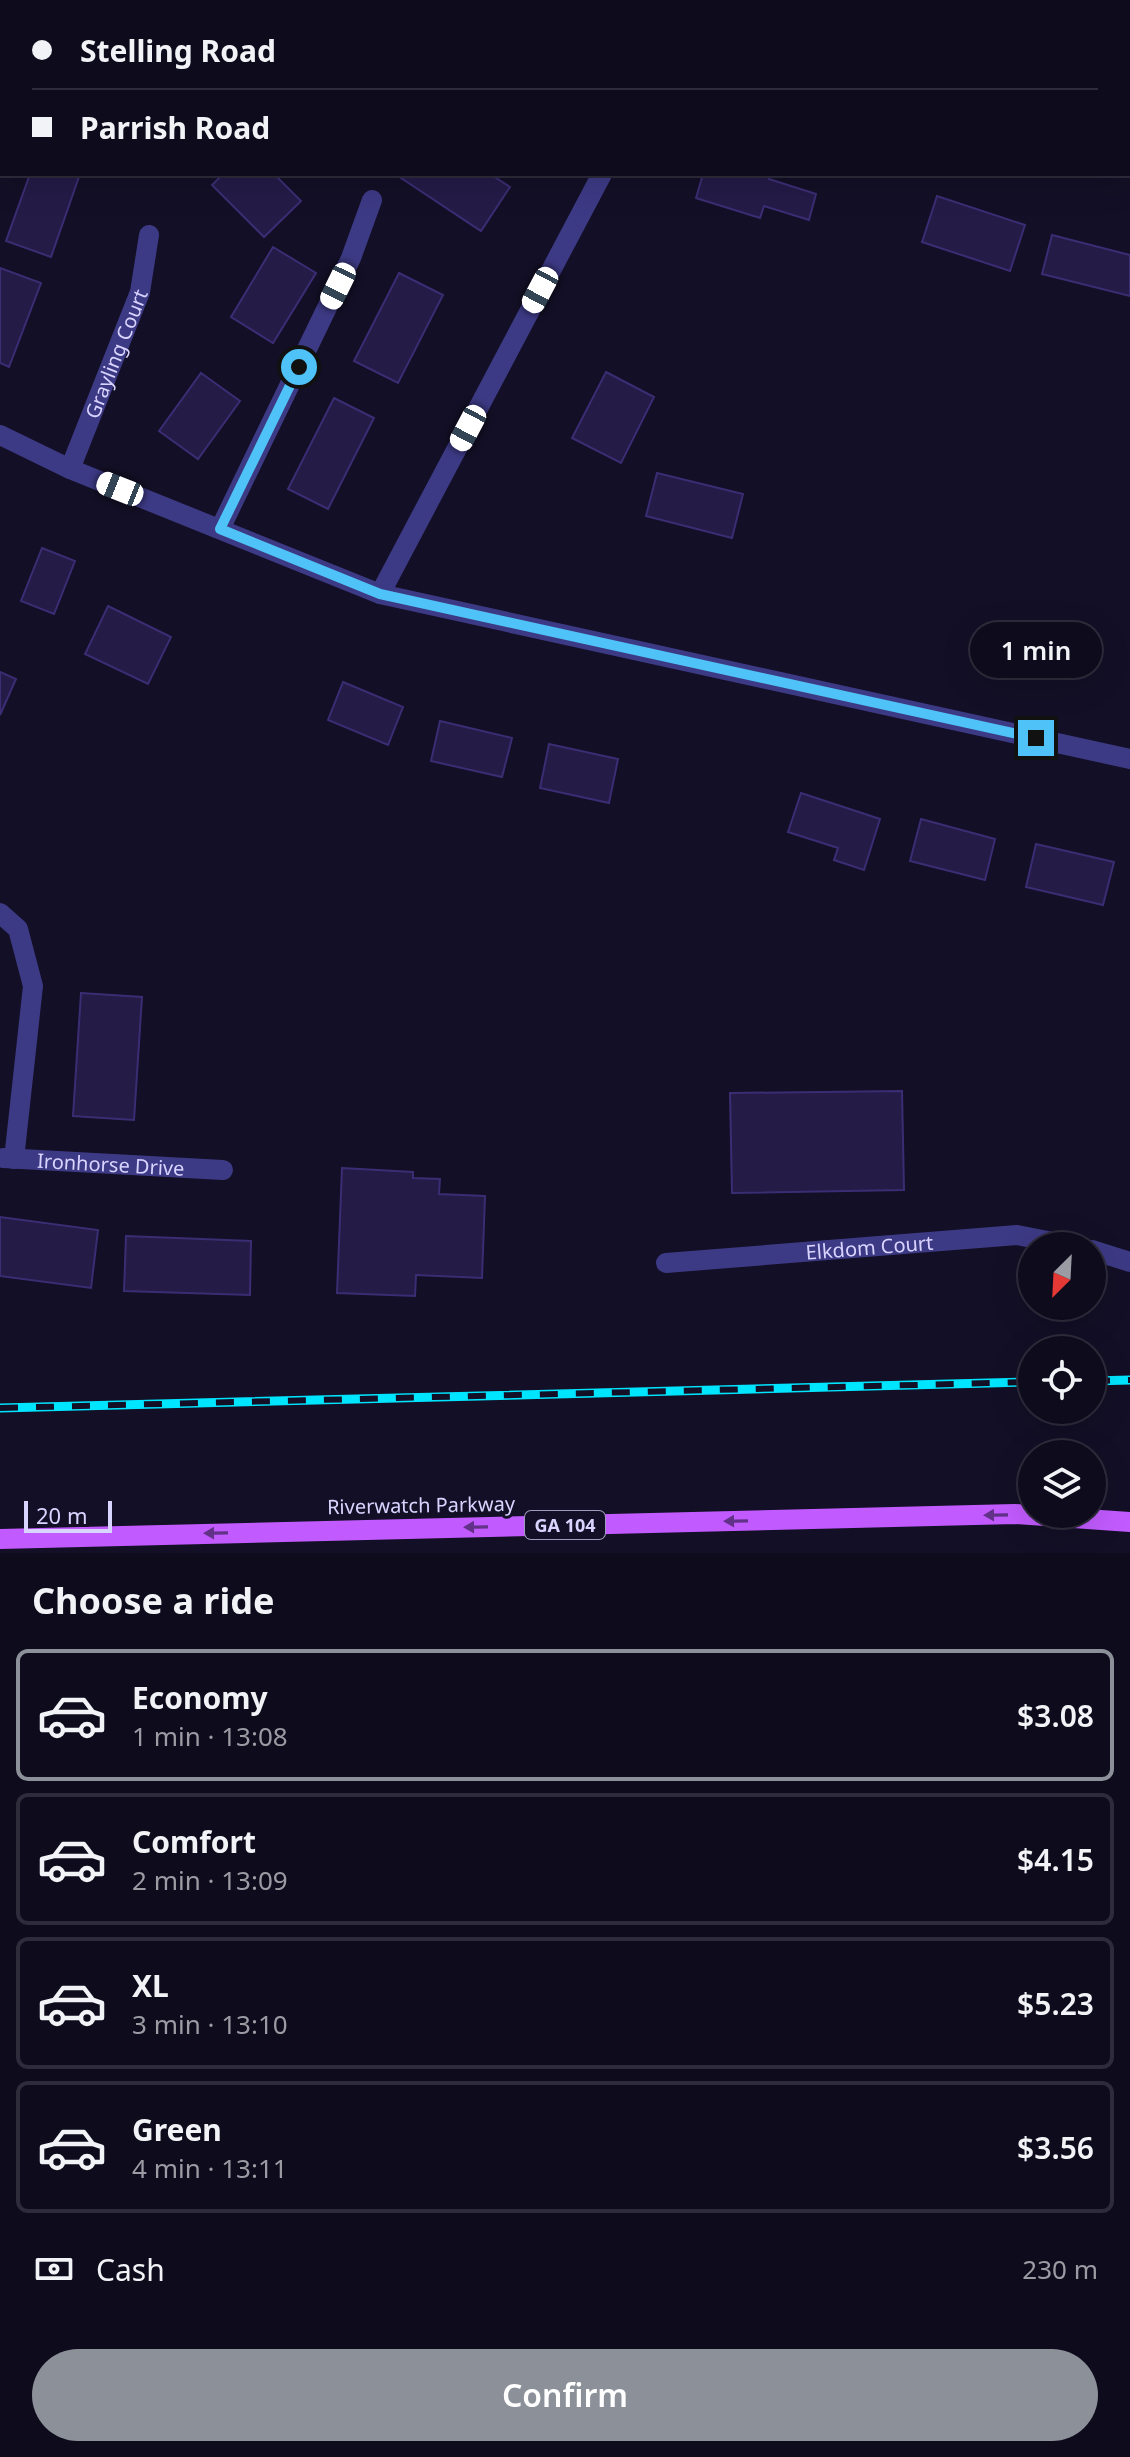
<!DOCTYPE html>
<html lang="en">
<head>
<meta charset="utf-8">
<style>
	body { margin:0; font-family:"Noto Sans",sans-serif; background:#1c1929; color:#f1f3f6; height:100vh; display:flex; flex-direction:column; font-size:30px; white-space:nowrap }
	* { box-sizing:border-box; margin:0 }
	p { font-size:26px; color:#9b9ba3 }
	.icon { flex:none; width:44px; height:44px; fill:none; stroke:currentColor; stroke-width:2; stroke-linecap:round; stroke-linejoin:round }
	.map { position:relative; height:1553px; overflow:hidden }
	.details { display:flex; flex-direction:column; background:#0e0b1c; flex:1 }
	.details>* { flex:none }
	.guide { position:absolute; left:0px; top:0px; width:1130px; height:176px; box-shadow:0 8px 32px #0002,0 0 0 2px #2e2b3b; display:grid; align-content:center; height:176px; padding:0 32px; background:#0e0b1c }
	.needle { width:52px; rotate:204deg }
	.buttons { position:absolute; left:1018px; top:1232px; display:grid; gap:16px }
	.buttons a { display:grid; place-items:center; width:88px; height:88px; border-radius:50%; background:#0e0b1c; box-shadow:0 8px 32px #0002,0 0 0 2px #2e2b3b; font-size:40px }
	.scale { position:absolute; left:24px; bottom:20px; width:88px; box-sizing:border-box; padding-left:8px; border:4px solid #d9d4ff; border-top:0; font-size:22px; line-height:28px; white-space:nowrap; color:#d9d4ff; -webkit-text-stroke:6px #130f26; paint-order:stroke }
	.end { position:absolute; width:36px; height:36px; margin:-18px; border:10px solid #4fc3f7; background:#111; box-shadow:0 0 0 4px #111 }
	.from { border-radius:50% }
	.bubble { position:absolute; height:56px; border-radius:28px; background:#0e0b1c; box-shadow:0 8px 32px #0002,0 0 0 2px #2e2b3b; font-size:26px; font-weight:600; line-height:56px; text-align:center }
	.car { position:absolute; width:24px; height:48px; margin:-24px -12px; border-radius:10px; box-shadow:0 0 6px 2px #0007; background:linear-gradient(#fff 24%,#345 0 40%,#fff 0 76%,#345 0 86%,#fff 0) }
	.guide b { display:flex; align-items:center; gap:28px; height:76px; font-size:30px }
	.guide b+b { border-top:2px solid #2e2b3b }
	.guide i { width:20px; height:20px; background:#f1f3f6 }
	ul { padding:0; list-style:none }
	li { display:flex; align-items:center; gap:24px; height:132px; margin:0 16px 12px; padding:0 16px; border:4px solid #2e2b3b; border-radius:12px }
	li div { flex:1 }
	li b { display:block; font-size:30px }
	li em { font-style:normal; font-weight:600 }
	li.on { border-color:#8c9099 }
	li>.icon { width:72px; height:72px; stroke-width:1.5 }
	h2 { padding:0 32px; font-size:36px; line-height:96px }
	.pay { display:flex; align-items:center; gap:20px; height:88px; padding:0 32px; font-size:30px }
	.pay p { margin-inline-start:auto }
	.button { display:flex; gap:16px; margin-top:auto; padding:16px 32px }
	.button a { flex:1; height:92px; border-radius:48px; background:#8c9099; color:#fff; font-size:32px; font-weight:600; line-height:92px; text-align:center }
	.map>svg:first-child { display:block }
	.building { fill:#241b47; stroke:#3b2d73; stroke-width:2 }
	.lines { fill:none; stroke-linecap:round; stroke-linejoin:round }
	.street { stroke:#3d3a85; stroke-width:20 }
	.primary { stroke:#c25bff; stroke-width:20 }
	.rail-casing { stroke:#00e5ff; stroke-width:9 }
	.rail { stroke:#130f26; stroke-width:6; stroke-dasharray:18; stroke-linecap:butt }
	.oneway { fill:#623188 }
	.route { stroke:#4fc3f7; stroke-width:10 }
	.labels { text-anchor:middle; dominant-baseline:central; stroke-width:6; stroke-linejoin:round; paint-order:stroke }
	.shield { fill:#130f26; stroke:#9e99be; stroke-width:2 }
	.shield-label { font-size:18px; font-weight:bold; fill:#d9d4ff }
	.street-label { font-size:20px; fill:#d9d4ff; stroke:#130f26 }
</style>
</head>
<body>
<div class="map">
<svg width="1130" height="1553" viewBox="0 0 1130 1553">
	<rect width="100%" height="100%" fill="#130f26"/>
	<path class="building" d="M0,0L16,2H2V31L0,34Z
		M127,0H234L237,2H130Z
		M434,0H537L540,2H437Z
		M961,0H1130V37H1128V2H970Z
		M30,174H80L51,257L6,241Z
		M223,174H274L301,201L264,237L212,185Z
		M395,174H490L510,187L481,231Z
		M703,174H771L769,179L816,194L809,220L764,206L760,218L696,198Z
		M937,196L1025,225L1010,271L922,242Z
		M1052,235L1130,255V296L1042,274Z
		M273,247L316,273L273,343L231,317Z
		M0,268L41,283L9,367L0,363Z
		M399,273L443,295L398,383L354,361Z
		M606,372L654,397L621,463L572,438Z
		M201,373L240,401L198,459L159,431Z
		M334,398L374,418L328,509L288,489Z
		M657,473L743,494L732,538L646,516Z
		M42,548L75,561L54,614L21,601Z
		M108,606L171,637L148,684L85,654Z
		M0,672L16,679L0,715Z
		M343,682L403,707L388,745L328,720Z
		M440,721L512,738L502,777L431,761Z
		M549,744L618,759L609,803L540,788Z
		M801,793L880,819L864,870L834,860L838,848L788,832Z
		M921,819L995,839L985,880L910,861Z
		M1036,844L1114,862L1103,905L1026,887Z
		M81,993L142,997L134,1120L73,1116Z
		M902,1091L904,1190L732,1193L730,1093Z
		M342,1168L413,1172V1178L440,1179L439,1194L485,1196L482,1278L416,1275L415,1296L337,1293Z
		M0,1217L98,1230L91,1288L0,1276Z
		M126,1236L251,1241L250,1295L124,1291Z"/>
	<g class="lines">
		<g class="street">
			<path d="M337,0L340,2"/>
			<path d="M0,133L2,128"/>
			<path d="M1128,153H1130"/>
			<path d="M0,435L70,469L380,594L1130,759"/>
			<path id="s1" d="M70,469L140,292L149,235"/>
			<path d="M220,529L351,258L372,200"/>
			<path d="M380,594L602,174"/>
			<path d="M0,913L18,929L33,986L14,1159"/>
			<path id="s2" d="M3,1158L223,1170"/>
			<path d="M1092,1250L1130,1262"/>
			<path id="s3" d="M666,1263L1017,1235L1073,1246"/>
		</g>
		<path class="primary" d="M0,1539L1015,1514L1130,1522"/>
		<g class="rail-casing">
			<path id="rail" d="M1092,1381L1130,1380
				M0,1408L1032,1382"/>
		</g>
		<use href="#rail" class="rail"/>
	</g>
	<defs><path id="oneway-solid" d="M-6-.8H1V-3.2L6.5 0L1 3.2V.8H-6Z" transform="scale(2)"/></defs>
	<g class="oneway">
		<use href="#oneway-solid" transform="translate(996 1515) rotate(179)"/>
		<use href="#oneway-solid" transform="translate(736 1521) rotate(179)"/>
		<use href="#oneway-solid" transform="translate(476 1527) rotate(179)"/>
		<use href="#oneway-solid" transform="translate(216 1533) rotate(179)"/>
	</g>
	<g class="lines">
		<path class="route" d="M299,367L220,529L380,594L1036,738"/>
	</g>
	<g class="labels">
		<rect class="shield" x="525" y="1511" width="80" height="28" rx="6"/>
		<g class="shield-label">
			<text x="565" y="1525">GA 104</text>
		</g>
		<g class="street-label">
			<text stroke="none"><textPath href="#s1" startOffset="124">Grayling Court</textPath></text>
			<text stroke="none"><textPath href="#s2" startOffset="108">Ironhorse Drive</textPath></text>
			<text stroke="none"><textPath href="#s3" startOffset="204">Elkdom Court</textPath></text>
			<text transform="translate(421 1505) rotate(-1)">Riverwatch Parkway</text>
		</g>
	</g>
</svg>
<div class="buttons">
<a><svg class="needle" viewBox="-14 -14 28 28"><path d="M0-13l5 13h-10z" fill="#e53935"/><path d="M0 13l5-13h-10z" fill="#9b9ba3"/></svg></a>
<a><svg class="icon" aria-label="locate" viewBox="0 0 24 24"><circle cx="12" cy="12" r="6"/><path d="M12 2v4M12 18v4M2 12h4M18 12h4"/></svg></a>
<a><svg class="icon" aria-label="layers" viewBox="0 0 24 24"><path d="M12 4l9 5-9 5-9-5zM3 14l9 5 9-5"/></svg></a>
</div>
<div class="scale">20 m</div>
<i class="end from" style="left:299px;top:367px"></i>
<i class="end" style="left:1036px;top:738px"></i>
<div class="bubble" style="left:970px;top:622px;width:132px">1 min</div>
<i class="car" style="left:338px;top:286px;rotate:206deg"></i>
<i class="car" style="left:540px;top:290px;rotate:208deg"></i>
<i class="car" style="left:468px;top:428px;rotate:208deg"></i>
<i class="car" style="left:120px;top:489px;rotate:292deg"></i>
<div class="guide">
<b><i class="from"></i>Stelling Road</b>
<b><i></i>Parrish Road</b>
</div>
</div>
<section class="details">
<h2>Choose a ride</h2>
<ul>
<li class="on"><svg class="icon" aria-label="car" viewBox="0 0 24 24"><path d="M5 17H2v-5l4-1 3-4h7l3 4 3 1v5h-3M9 17h6M6 11h13"/><circle cx="7" cy="17" r="2"/><circle cx="17" cy="17" r="2"/></svg><div><b>Economy</b><p>1 min · 13:08</p></div><em>$3.08</em></li>
<li><svg class="icon" aria-label="car" viewBox="0 0 24 24"><path d="M5 17H2v-5l4-1 3-4h7l3 4 3 1v5h-3M9 17h6M6 11h13"/><circle cx="7" cy="17" r="2"/><circle cx="17" cy="17" r="2"/></svg><div><b>Comfort</b><p>2 min · 13:09</p></div><em>$4.15</em></li>
<li><svg class="icon" aria-label="car" viewBox="0 0 24 24"><path d="M5 17H2v-5l4-1 3-4h7l3 4 3 1v5h-3M9 17h6M6 11h13"/><circle cx="7" cy="17" r="2"/><circle cx="17" cy="17" r="2"/></svg><div><b>XL</b><p>3 min · 13:10</p></div><em>$5.23</em></li>
<li><svg class="icon" aria-label="car" viewBox="0 0 24 24"><path d="M5 17H2v-5l4-1 3-4h7l3 4 3 1v5h-3M9 17h6M6 11h13"/><circle cx="7" cy="17" r="2"/><circle cx="17" cy="17" r="2"/></svg><div><b>Green</b><p>4 min · 13:11</p></div><em>$3.56</em></li>
</ul>
<div class="pay"><svg class="icon" aria-label="cash" viewBox="0 0 24 24"><path d="M3 7h18v10H3z"/><circle cx="12" cy="12" r="2"/></svg>Cash<p>230 m</p></div>
<div class="button"><a>Confirm</a></div>
</section>
</body>
</html>
